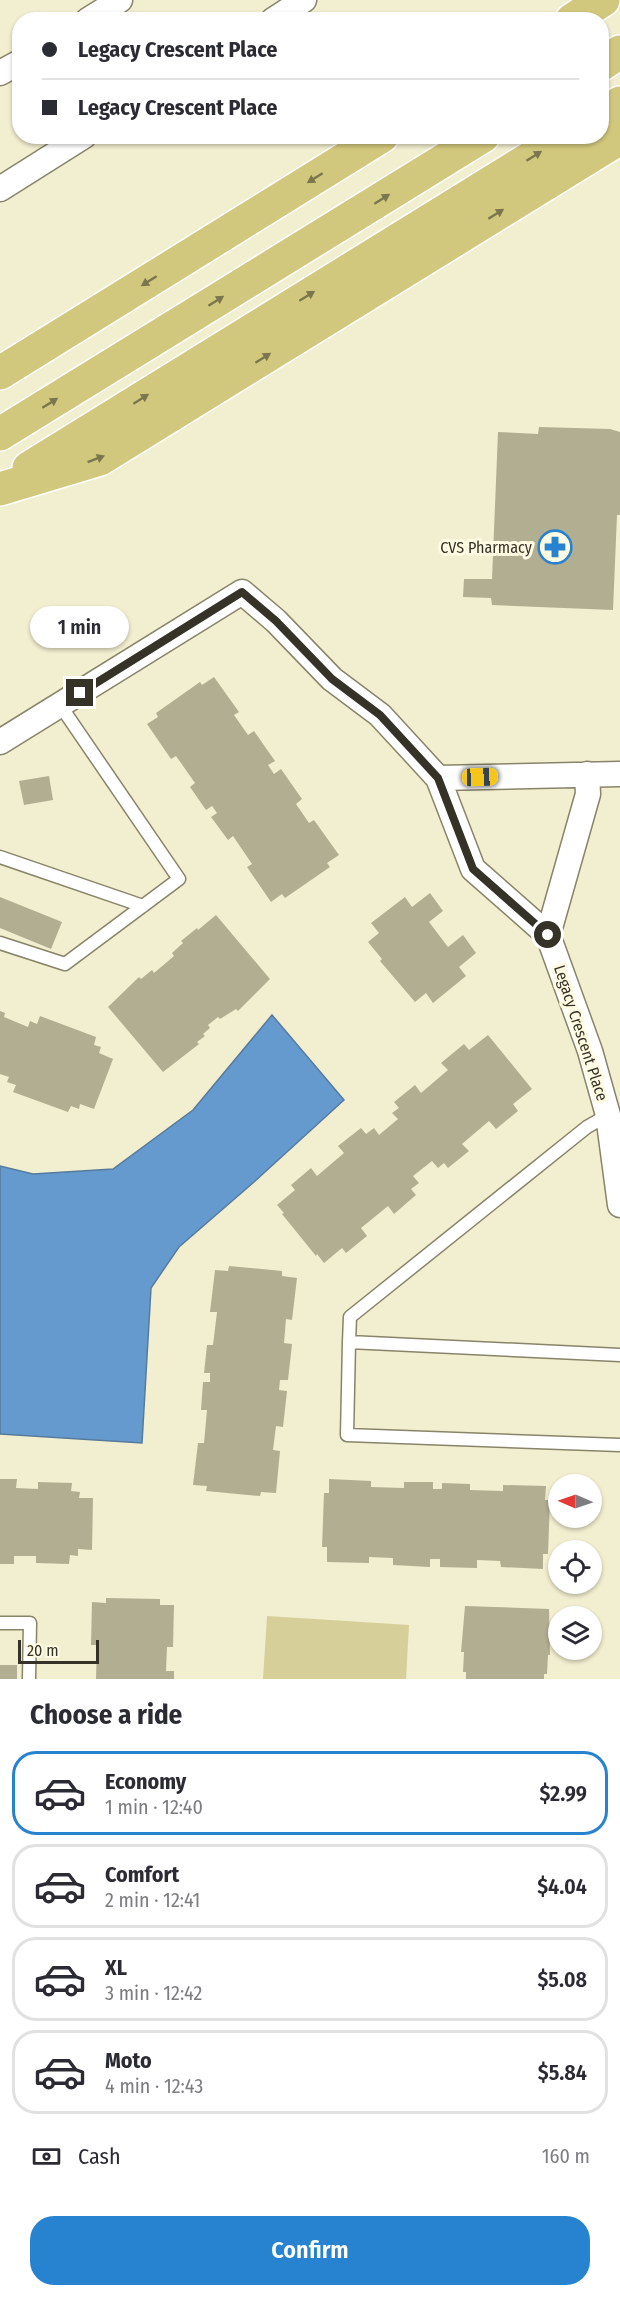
<!DOCTYPE html>
<html lang="en">
<head>
<meta charset="utf-8">
<style>
	body { margin:0; font-family:"Fira Sans Condensed",sans-serif; background:#f7f7f7; color:#2b2b33; height:100vh; display:flex; flex-direction:column; font-size:22px; white-space:nowrap }
	* { box-sizing:border-box; margin:0 }
	p { font-size:20px; color:#7c7c81 }
	.icon { flex:none; width:33px; height:33px; fill:none; stroke:currentColor; stroke-width:2; stroke-linecap:round; stroke-linejoin:round }
	.map { position:relative; height:1679px; overflow:hidden }
	.panel { display:flex; flex-direction:column; background:#fff; flex:1 }
	.panel>* { flex:none }
	.guide { position:absolute; left:12px; top:12px; width:597px; height:132px; border-radius:24px; box-shadow:0 2px 4px #0004; display:grid; align-content:center; height:132px; padding:0 30px; background:#fff }
	.needle { width:39px; rotate:272deg }
	.controls { position:absolute; left:548px; top:1474px; display:grid; gap:12px }
	.controls a { display:grid; place-items:center; width:54px; height:54px; border-radius:50%; background:#fff; box-shadow:0 2px 4px #0004; font-size:30px }
	.scale { position:absolute; left:18px; bottom:15px; width:81px; box-sizing:border-box; padding-left:6px; border:3px solid #353327; border-top:0; font-size:16px; line-height:21px; white-space:nowrap; color:#353327; -webkit-text-stroke:4px #fffbe3; paint-order:stroke }
	.end { position:absolute; width:27px; height:27px; margin:-14px; border:8px solid #353327; background:#fff; box-shadow:0 0 0 3px #fff }
	.from { border-radius:50% }
	.bubble { position:absolute; height:42px; border-radius:21px; background:#fff; box-shadow:0 2px 4px #0004; font-size:20px; font-weight:600; line-height:42px; text-align:center }
	.car { position:absolute; width:18px; height:36px; margin:-18px -9px; border-radius:8px; box-shadow:0 0 4px 2px #0007; background:linear-gradient(#f5c518 24%,#345 0 40%,#f5c518 0 76%,#345 0 86%,#f5c518 0) }
	.guide b { display:flex; align-items:center; gap:21px; height:57px; font-size:22px }
	.guide b+b { border-top:2px solid #e1e1e2 }
	.guide i { width:15px; height:15px; background:#2b2b33 }
	ul { padding:0; list-style:none }
	li { display:flex; align-items:center; gap:18px; height:84px; margin:0 12px 9px; padding:0 18px; border:3px solid #e1e1e2; border-radius:24px }
	li div { flex:1 }
	li b { display:block; font-size:22px }
	li em { font-style:normal; font-weight:600 }
	li.on { border-color:#2782cf }
	li>.icon { width:54px; height:54px; stroke-width:1.5 }
	h2 { padding:0 30px; font-size:27px; line-height:72px }
	.pay { display:flex; align-items:center; gap:15px; height:66px; padding:0 30px; font-size:22px }
	.pay p { margin-inline-start:auto }
	.button { display:flex; gap:12px; margin-top:auto; padding:12px 30px }
	.button a { flex:1; height:69px; border-radius:24px; background:#2782cf; color:#fff; font-size:24px; font-weight:600; line-height:69px; text-align:center }
	.map>svg:first-child { display:block }
	.green { fill:#d7cf99 }
	.water { fill:#659ace; stroke:#577b9c; stroke-width:1.5 }
	.building { fill:#b2ae92 }
	.lines { fill:none; stroke-linecap:round; stroke-linejoin:round }
	.service-casing { stroke:#888469; stroke-width:15 }
	.minor-casing { stroke:#888469; stroke-width:27 }
	.primary-casing { stroke:#fff; stroke-width:36 }
	.service { stroke:#fff; stroke-width:12 }
	.minor { stroke:#fff; stroke-width:24 }
	.primary { stroke:#d2c87d; stroke-width:33 }
	.oneway { fill:#7c764e }
	.route { stroke:#353327; stroke-width:8 }
	.labels { text-anchor:middle; dominant-baseline:central; stroke-width:6; stroke-linejoin:round; paint-order:stroke }
	.poi-label { font-size:16px; fill:#353327; stroke:#fffbe3; text-anchor:end }
	.street-label { font-size:16px; fill:#353327; stroke:#fffbe3 }
</style>
</head>
<body>
<div class="map">
<svg width="620" height="1679" viewBox="0 0 620 1679">
	<rect width="100%" height="100%" fill="#f2eed0"/>
	<path class="green" d="M267,1616L409,1625L406,1679H263Z"/>
	<path class="water" d="M272,1015L344,1100L254,1182L179,1247L151,1288L142,1443L0,1434V1166L33,1174L113,1169L193,1110Z"/>
	<path class="building" d="M539,427L610,429L620,432V515H617L613,610L492,605L491,598L463,597L464,579H492L498,432L538,434Z
		M214,677L239,712L234,715L248,735L254,731L275,761L268,765L274,774L281,769L302,799L296,804L309,823L314,820L339,855L327,863L330,867L285,898L282,894L271,902L247,867L252,864L233,836L228,840L211,817L217,813L212,806L206,810L190,787L195,783L176,756L171,759L147,724L158,717L156,713L200,682L202,685Z
		M49,776L53,800L24,805L19,781Z
		M430,893L443,911L429,922L448,947L463,935L476,953L459,967L466,976L433,1003L426,993L415,1002L380,961L382,959L368,942L379,933L371,923L405,897L412,907Z
		M0,897L62,922L51,949L0,928Z
		M216,915L270,979L238,1011L236,1009L220,1019L218,1017L208,1025L210,1028L203,1034L205,1036L197,1042L199,1044L163,1072L108,1007L139,977L141,979L152,970L154,973L167,962L174,956L172,953L183,943L181,941L197,928L198,930Z
		M0,1011L5,1013L4,1017L28,1027L30,1021L37,1024L40,1016L96,1037L94,1045L101,1047L99,1053L113,1059L94,1109L80,1104L79,1109L71,1106L68,1112L13,1092L16,1085L7,1082L9,1077L0,1074Z
		M488,1035L532,1089L513,1104L518,1111L496,1129L489,1121L462,1144L469,1151L448,1168L444,1163L438,1168L432,1161L413,1176L419,1183L411,1189L416,1195L394,1214L388,1206L361,1228L367,1236L346,1253L342,1248L324,1263L317,1254L316,1256L282,1214L284,1213L277,1205L295,1190L291,1185L311,1168L317,1176L344,1153L338,1146L361,1128L366,1134L374,1128L379,1135L398,1119L392,1113L399,1108L394,1102L415,1085L421,1093L448,1070L441,1063L464,1044L469,1050Z
		M229,1266L282,1271V1276L297,1278L292,1320L286,1319L284,1343L292,1344L288,1380H280L279,1390L287,1391L283,1427L276,1426L273,1450L280,1451L276,1493L261,1492L260,1496L206,1491L207,1486L193,1485L198,1443H204L207,1410H201L203,1382H210V1373H204L207,1345H213L217,1312H210L215,1270L228,1271Z
		M0,1479H17L16,1488L38,1489V1482L72,1483L71,1491L80,1492L79,1498H93L92,1550L78,1549V1556L70,1555L69,1564L36,1563V1556H14V1564H0Z
		M329,1479L371,1481V1487L404,1488V1482H433V1489H442V1483L470,1484V1490L503,1491V1485L546,1486L545,1500H550L548,1554H543V1569L501,1567L500,1561L477,1560V1568L440,1567V1559H430V1567L393,1565V1558L369,1557V1563L327,1562V1547H322L324,1493H329Z
		M106,1598L160,1599V1605H174L173,1647H167L166,1671H174V1679H96L97,1645H91L92,1602L106,1603Z
		M465,1606L549,1609L550,1655H548L547,1674H544V1679H466V1672H463L464,1652H461Z
		M0,1665H17V1679H0Z"/>
	<g class="lines">
		<g class="service-casing">
			<path id="service" d="M0,857L143,906
				M0,943L65,964L179,879L60,705
				M349,1342L350,1317L587,1127L608,1115
				M620,1355L349,1342L347,1435L620,1445
				M0,1623H30L29,1679"/>
		</g>
		<g class="minor-casing">
			<path id="minor" d="M88,20L120,0
				M273,20L304,0
				M0,73L20,62
				M0,189L84,136
				M0,742L242,592L276,621L332,679L380,715L438,778L473,869L548,935L590,1051L608,1115L620,1205
				M438,778L620,774
				M548,935L588,794L587,774"/>
		</g>
		<g class="primary-casing">
			<path id="primary" d="M572,20L603,0
				M602,64L620,52
				M602,115L620,103
				M0,373L382,136
				M0,434L483,136
				M29,468L566,136
				M0,489L100,459L620,138"/>
		</g>
		<use href="#service" class="service"/>
		<use href="#minor" class="minor"/>
		<use href="#primary" class="primary"/>
	</g>
	<defs><path id="oneway-solid" d="M-6-.8H1V-3.2L6.5 0L1 3.2V.8H-6Z" transform="scale(1.5)"/></defs>
	<g class="oneway">
		<use href="#oneway-solid" transform="translate(534 156) rotate(-32)"/>
		<use href="#oneway-solid" transform="translate(315 178) rotate(148)"/>
		<use href="#oneway-solid" transform="translate(382 199) rotate(-32)"/>
		<use href="#oneway-solid" transform="translate(496 214) rotate(-32)"/>
		<use href="#oneway-solid" transform="translate(149 281) rotate(148)"/>
		<use href="#oneway-solid" transform="translate(307 296) rotate(-32)"/>
		<use href="#oneway-solid" transform="translate(216 301) rotate(-32)"/>
		<use href="#oneway-solid" transform="translate(263 358) rotate(-32)"/>
		<use href="#oneway-solid" transform="translate(141 399) rotate(-32)"/>
		<use href="#oneway-solid" transform="translate(50 403) rotate(-32)"/>
		<use href="#oneway-solid" transform="translate(96 459) rotate(-21)"/>
	</g>
	<g class="lines">
		<path class="route" d="M80,693L242,592L276,621L332,679L380,715L438,778L473,869L548,935"/>
	</g>
	<defs>
		<g id="pharmacy-ring" transform="scale(1.725)"><circle r="9.5" fill="#fffbe3" stroke="#2782cf" stroke-width="1.5"/><path d="M-2-6h4v4h4v4h-4v4h-4v-4h-4v-4h4Z" fill="#2782cf"/></g>
	</defs>
	<g fill-rule="evenodd">
		<use href="#pharmacy-ring" x="555" y="547"/>
	</g>
	<g class="labels">
		<g class="poi-label">
			<text x="532" y="547">CVS Pharmacy</text>
		</g>
		<g class="street-label">
			<text transform="translate(581 1033) rotate(72)">Legacy Crescent Place</text>
		</g>
	</g>
</svg>
<div class="controls">
<a><svg class="needle" viewBox="-14 -14 28 28"><path d="M0-13l5 13h-10z" fill="#e53935"/><path d="M0 13l5-13h-10z" fill="#7c7c81"/></svg></a>
<a><svg class="icon" aria-label="locate" viewBox="0 0 24 24"><circle cx="12" cy="12" r="6"/><path d="M12 2v4M12 18v4M2 12h4M18 12h4"/></svg></a>
<a><svg class="icon" aria-label="layers" viewBox="0 0 24 24"><path d="M12 4l9 5-9 5-9-5zM3 14l9 5 9-5"/></svg></a>
</div>
<div class="scale">20 m</div>
<i class="end from" style="left:548px;top:935px"></i>
<i class="end" style="left:80px;top:693px"></i>
<div class="bubble" style="left:30px;top:606px;width:99px">1 min</div>
<i class="car" style="left:480px;top:777px;rotate:88deg"></i>
<div class="guide">
<b><i class="from"></i>Legacy Crescent Place</b>
<b><i></i>Legacy Crescent Place</b>
</div>
</div>
<section class="panel">
<h2>Choose a ride</h2>
<ul>
<li class="on"><svg class="icon" aria-label="car" viewBox="0 0 24 24"><path d="M5 17H2v-5l4-1 3-4h7l3 4 3 1v5h-3M9 17h6M6 11h13"/><circle cx="7" cy="17" r="2"/><circle cx="17" cy="17" r="2"/></svg><div><b>Economy</b><p>1 min · 12:40</p></div><em>$2.99</em></li>
<li><svg class="icon" aria-label="car" viewBox="0 0 24 24"><path d="M5 17H2v-5l4-1 3-4h7l3 4 3 1v5h-3M9 17h6M6 11h13"/><circle cx="7" cy="17" r="2"/><circle cx="17" cy="17" r="2"/></svg><div><b>Comfort</b><p>2 min · 12:41</p></div><em>$4.04</em></li>
<li><svg class="icon" aria-label="car" viewBox="0 0 24 24"><path d="M5 17H2v-5l4-1 3-4h7l3 4 3 1v5h-3M9 17h6M6 11h13"/><circle cx="7" cy="17" r="2"/><circle cx="17" cy="17" r="2"/></svg><div><b>XL</b><p>3 min · 12:42</p></div><em>$5.08</em></li>
<li><svg class="icon" aria-label="car" viewBox="0 0 24 24"><path d="M5 17H2v-5l4-1 3-4h7l3 4 3 1v5h-3M9 17h6M6 11h13"/><circle cx="7" cy="17" r="2"/><circle cx="17" cy="17" r="2"/></svg><div><b>Moto</b><p>4 min · 12:43</p></div><em>$5.84</em></li>
</ul>
<div class="pay"><svg class="icon" aria-label="cash" viewBox="0 0 24 24"><path d="M3 7h18v10H3z"/><circle cx="12" cy="12" r="2"/></svg>Cash<p>160 m</p></div>
<div class="button"><a>Confirm</a></div>
</section>
</body>
</html>
